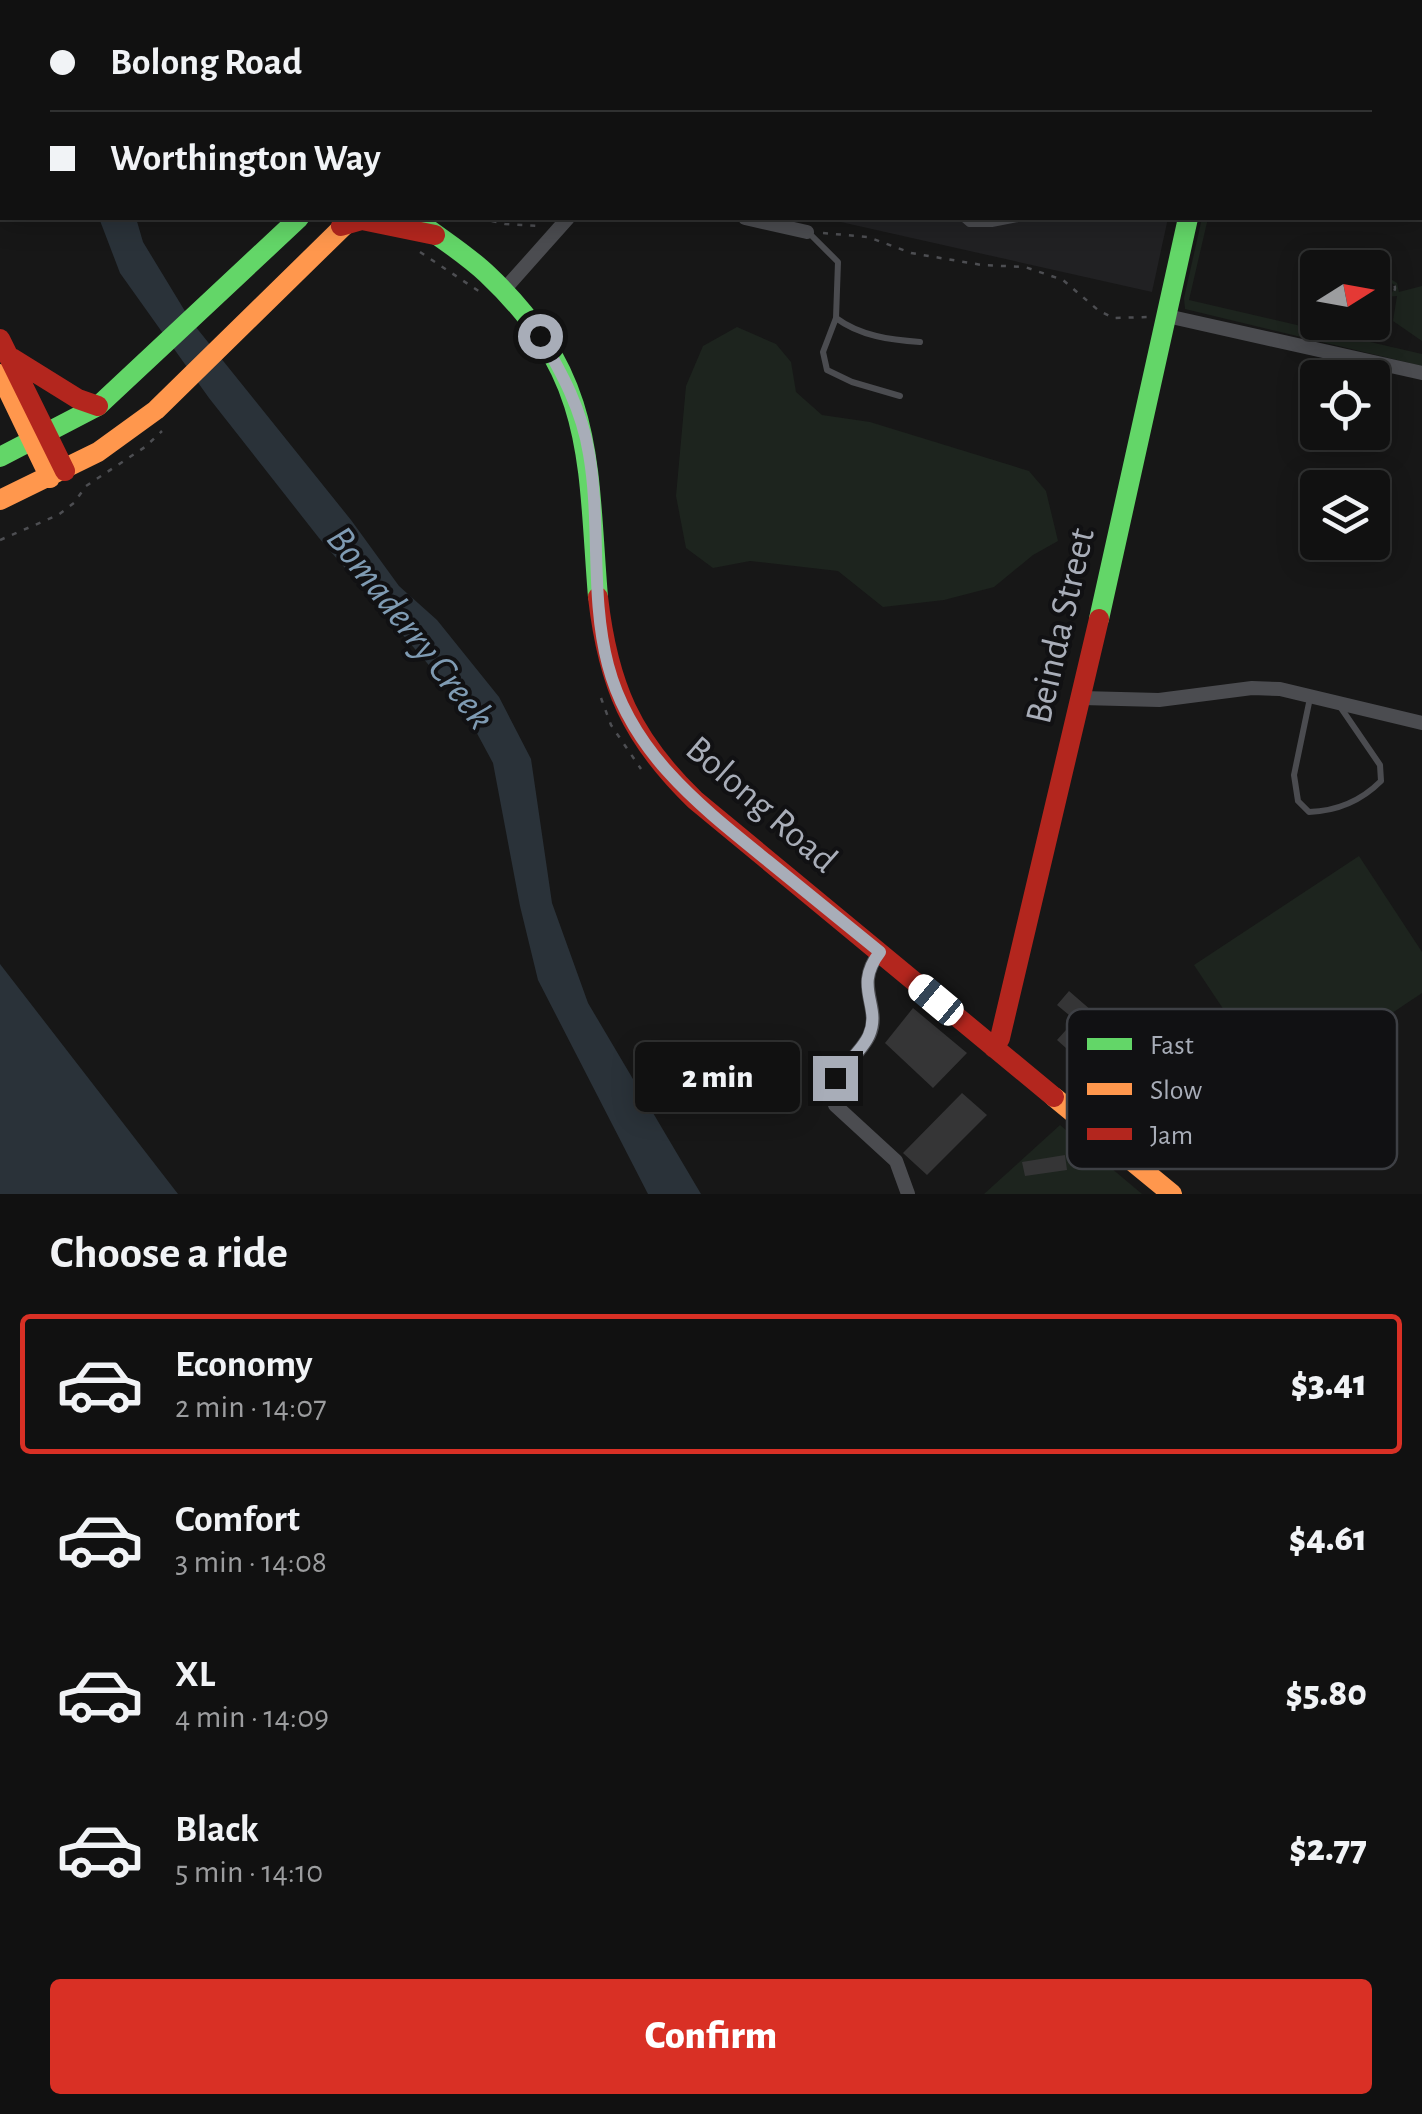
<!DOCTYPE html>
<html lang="en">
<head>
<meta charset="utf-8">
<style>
	body { margin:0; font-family:"Alegreya Sans",sans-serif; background:#1a1a1a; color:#f1f3f6; height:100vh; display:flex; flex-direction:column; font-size:38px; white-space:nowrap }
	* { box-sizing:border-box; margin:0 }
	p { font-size:32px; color:#9c9d9f }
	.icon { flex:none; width:55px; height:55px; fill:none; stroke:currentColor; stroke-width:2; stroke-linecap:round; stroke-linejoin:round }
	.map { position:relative; height:1194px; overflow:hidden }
	.drawer { display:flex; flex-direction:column; background:#111; flex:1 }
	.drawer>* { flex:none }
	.banner { position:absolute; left:0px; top:0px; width:1422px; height:220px; box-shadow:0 5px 25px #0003,0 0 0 2px #303131; display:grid; align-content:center; height:220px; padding:0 50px; background:#111 }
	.needle { width:65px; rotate:79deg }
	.tools { position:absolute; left:1300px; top:250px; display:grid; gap:20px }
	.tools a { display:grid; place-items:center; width:90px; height:90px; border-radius:10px; background:#111; box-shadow:0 5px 25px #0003,0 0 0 2px #303131; font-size:50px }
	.end { position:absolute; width:45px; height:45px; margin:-22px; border:12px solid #a8adb8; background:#111; box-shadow:0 0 0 5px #111 }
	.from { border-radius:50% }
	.bubble { position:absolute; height:70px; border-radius:10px; background:#111; box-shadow:0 5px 25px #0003,0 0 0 2px #303131; font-size:32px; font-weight:800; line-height:70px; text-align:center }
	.car { position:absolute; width:30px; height:60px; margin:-30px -15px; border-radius:12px; box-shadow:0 0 8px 2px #0007; background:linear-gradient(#fff 24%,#345 0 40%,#fff 0 76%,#345 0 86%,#fff 0) }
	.banner b { display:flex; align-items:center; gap:35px; height:95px; font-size:38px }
	.banner b+b { border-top:2px solid #303131 }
	.banner i { width:25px; height:25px; background:#f1f3f6 }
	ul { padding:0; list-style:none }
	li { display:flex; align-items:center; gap:30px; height:140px; margin:0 20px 15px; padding:0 30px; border:5px solid transparent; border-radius:10px }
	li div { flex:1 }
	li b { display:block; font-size:38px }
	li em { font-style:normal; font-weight:800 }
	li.on { border-color:#d93025 }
	li>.icon { width:90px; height:90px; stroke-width:1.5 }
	h2 { padding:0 50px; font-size:45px; line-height:120px }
	.button { display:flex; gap:20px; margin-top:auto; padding:20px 50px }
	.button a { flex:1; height:115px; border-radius:10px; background:#d93025; color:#fff; font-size:40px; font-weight:800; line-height:115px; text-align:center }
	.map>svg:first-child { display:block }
	.built { fill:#212123 }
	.green { fill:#1d241e }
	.water { fill:#2a3239 }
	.building { fill:#353536 }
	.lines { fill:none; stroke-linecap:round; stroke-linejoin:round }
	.path { stroke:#4d4e52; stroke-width:2.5; stroke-dasharray:5 8; stroke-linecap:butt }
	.lane { stroke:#4b4c50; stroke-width:6 }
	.street { stroke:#4b4c50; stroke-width:14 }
	.fast { stroke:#63d668; stroke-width:20 }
	.slow { stroke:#ff974d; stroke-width:20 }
	.jam { stroke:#b3261e; stroke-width:20 }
	.route { stroke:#a8adb8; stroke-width:12 }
	.labels { text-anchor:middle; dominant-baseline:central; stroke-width:8; stroke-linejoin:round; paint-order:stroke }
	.street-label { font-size:38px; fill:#a8adb8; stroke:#111113 }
	.water-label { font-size:40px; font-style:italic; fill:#7f9bb3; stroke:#111113 }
	.key { fill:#111113; stroke:#3e4045; stroke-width:2.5 }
	.key-label { font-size:28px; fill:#a8adb8 }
</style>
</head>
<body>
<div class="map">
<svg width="1422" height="1194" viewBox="0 0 1422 1194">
	<rect width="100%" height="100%" fill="#171717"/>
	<path class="built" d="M772,0H1216L766,2Z
		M823,218H1168L1152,292Z"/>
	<path class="green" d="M1202,218H1208L1189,300L1422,354V366L1185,309L1184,298Z
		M1389,278L1397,283L1399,292L1422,286V341L1393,321L1397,296L1385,297L1380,290L1391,294L1396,286L1390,282L1380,287L1383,280Z
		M737,327L776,344L791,362L796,392L822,415L870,422L1029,471L1046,491L1058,541L1033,555L994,587L944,600L883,607L838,571L750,561L713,568L686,548L676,496L686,386L703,346Z
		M1359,856L1422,952V993L1277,1090L1194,965Z
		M1060,1125L1142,1194H984Z"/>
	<path class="water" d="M99,218H136L143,242L191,321L351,520L399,586L437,620L499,697L531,759L552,903L588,1003L701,1194H648L538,980L520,906L493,763L459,700L319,538L209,398L120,273Z
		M0,964L178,1194H0Z"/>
	<path class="building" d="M1069,991L1107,1024L1076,1057L1057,1040L1075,1020L1057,1005Z
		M913,1008L967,1053L933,1088L885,1043Z
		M962,1093L987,1115L927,1175L903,1153Z
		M1065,1155L1067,1170L1025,1176L1022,1162Z"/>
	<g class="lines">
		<path class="path" d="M625,2L631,0
			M479,218L505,224L541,226
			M823,233L868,237L911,253L982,265L1025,267L1063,280L1098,310L1113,318L1150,317
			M420,252L480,292
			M1385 288a5 5 0 1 1 10 0a5 5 0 1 1-10 0Z
			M0,540L58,515L74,503L86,486L145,447L162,431
			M601,698L611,725L641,769"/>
		<path class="lane" d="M962,218L969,224H992L1023,218
			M808,232L838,262L836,318C860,336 891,340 920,342
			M836,318L823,352L827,370L852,382L900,396
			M1310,698L1294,775L1298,801L1309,812C1337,811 1361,801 1381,781L1380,765L1341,708"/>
		<path class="street" d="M745,218L807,232
			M503,291L568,218
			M1167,316L1422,373
			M1082,698L1159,700L1252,688L1280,689L1422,723
			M880,952C852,987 883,1007 869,1036C859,1056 839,1067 831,1088L835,1105L896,1161L908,1194"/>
		<path class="fast" d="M662,2L668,0
			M1235,2L1236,0
			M414,218C438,237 465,253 487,274C596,377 587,461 598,597
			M0,457L98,406L299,218
			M1099,619L1188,218"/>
		<path class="slow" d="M0,374L50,478
			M0,500L98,452L156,410L352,218
			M1054,1097L1172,1194"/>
		<path class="jam" d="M717,2L722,0
			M341,226L362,220L435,235
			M0,339L65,471
			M12,358L78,399L98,406
			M598,597C608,685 631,738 695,800L1054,1097
			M994,1048L1000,1038L1099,619"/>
	</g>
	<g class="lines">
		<path class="route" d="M540,336C562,373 582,410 589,454C601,523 590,597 608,665C631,753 700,806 768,861C805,891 842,921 880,952C852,988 882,1005 869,1035C863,1050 845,1064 835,1078"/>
	</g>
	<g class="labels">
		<g class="street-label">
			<text transform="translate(1061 626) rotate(-77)">Beinda Street</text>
			<text transform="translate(761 805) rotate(41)">Bolong Road</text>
		</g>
		<g class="water-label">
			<text transform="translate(410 628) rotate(52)">Bomaderry Creek</text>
		</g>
	</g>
	<rect x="1067" y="1009" width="330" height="160" rx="15" class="key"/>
	<rect x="1087" y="1038" width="45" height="12" fill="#63d668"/>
	<rect x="1087" y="1083" width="45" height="12" fill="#ff974d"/>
	<rect x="1087" y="1128" width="45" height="12" fill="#b3261e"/>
	<g class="key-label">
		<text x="1150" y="1054">Fast</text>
		<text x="1150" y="1099">Slow</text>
		<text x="1150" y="1144">Jam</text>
	</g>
</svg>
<div class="tools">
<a><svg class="needle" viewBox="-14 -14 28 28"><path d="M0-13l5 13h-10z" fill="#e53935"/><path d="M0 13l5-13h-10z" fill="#9c9d9f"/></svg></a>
<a><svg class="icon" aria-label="locate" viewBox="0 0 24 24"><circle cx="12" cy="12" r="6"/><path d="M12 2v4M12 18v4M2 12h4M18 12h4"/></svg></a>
<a><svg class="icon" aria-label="layers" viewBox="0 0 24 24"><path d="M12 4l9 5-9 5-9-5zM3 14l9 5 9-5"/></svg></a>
</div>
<i class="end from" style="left:540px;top:336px"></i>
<i class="end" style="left:835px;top:1078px"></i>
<div class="bubble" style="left:635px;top:1042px;width:165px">2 min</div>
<i class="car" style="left:936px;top:1000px;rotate:310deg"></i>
<div class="banner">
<b><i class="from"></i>Bolong Road</b>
<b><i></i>Worthington Way</b>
</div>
</div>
<section class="drawer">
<h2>Choose a ride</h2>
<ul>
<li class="on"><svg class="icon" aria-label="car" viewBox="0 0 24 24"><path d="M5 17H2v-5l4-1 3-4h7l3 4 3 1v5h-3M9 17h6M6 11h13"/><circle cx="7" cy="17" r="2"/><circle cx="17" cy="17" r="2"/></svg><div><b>Economy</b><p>2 min · 14:07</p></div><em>$3.41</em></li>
<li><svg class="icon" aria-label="car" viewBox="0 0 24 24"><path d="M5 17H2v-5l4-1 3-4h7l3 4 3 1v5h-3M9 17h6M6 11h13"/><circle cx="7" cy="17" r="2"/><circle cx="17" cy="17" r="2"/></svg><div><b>Comfort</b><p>3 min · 14:08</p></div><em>$4.61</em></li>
<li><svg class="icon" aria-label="car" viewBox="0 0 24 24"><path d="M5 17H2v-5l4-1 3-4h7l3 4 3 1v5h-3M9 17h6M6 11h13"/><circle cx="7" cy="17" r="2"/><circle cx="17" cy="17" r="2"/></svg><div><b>XL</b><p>4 min · 14:09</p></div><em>$5.80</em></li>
<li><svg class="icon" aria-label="car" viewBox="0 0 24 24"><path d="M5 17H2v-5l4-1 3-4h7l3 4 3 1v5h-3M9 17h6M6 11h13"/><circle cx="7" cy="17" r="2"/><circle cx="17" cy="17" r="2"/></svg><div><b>Black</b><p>5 min · 14:10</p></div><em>$2.77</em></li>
</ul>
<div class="button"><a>Confirm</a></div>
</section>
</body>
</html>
